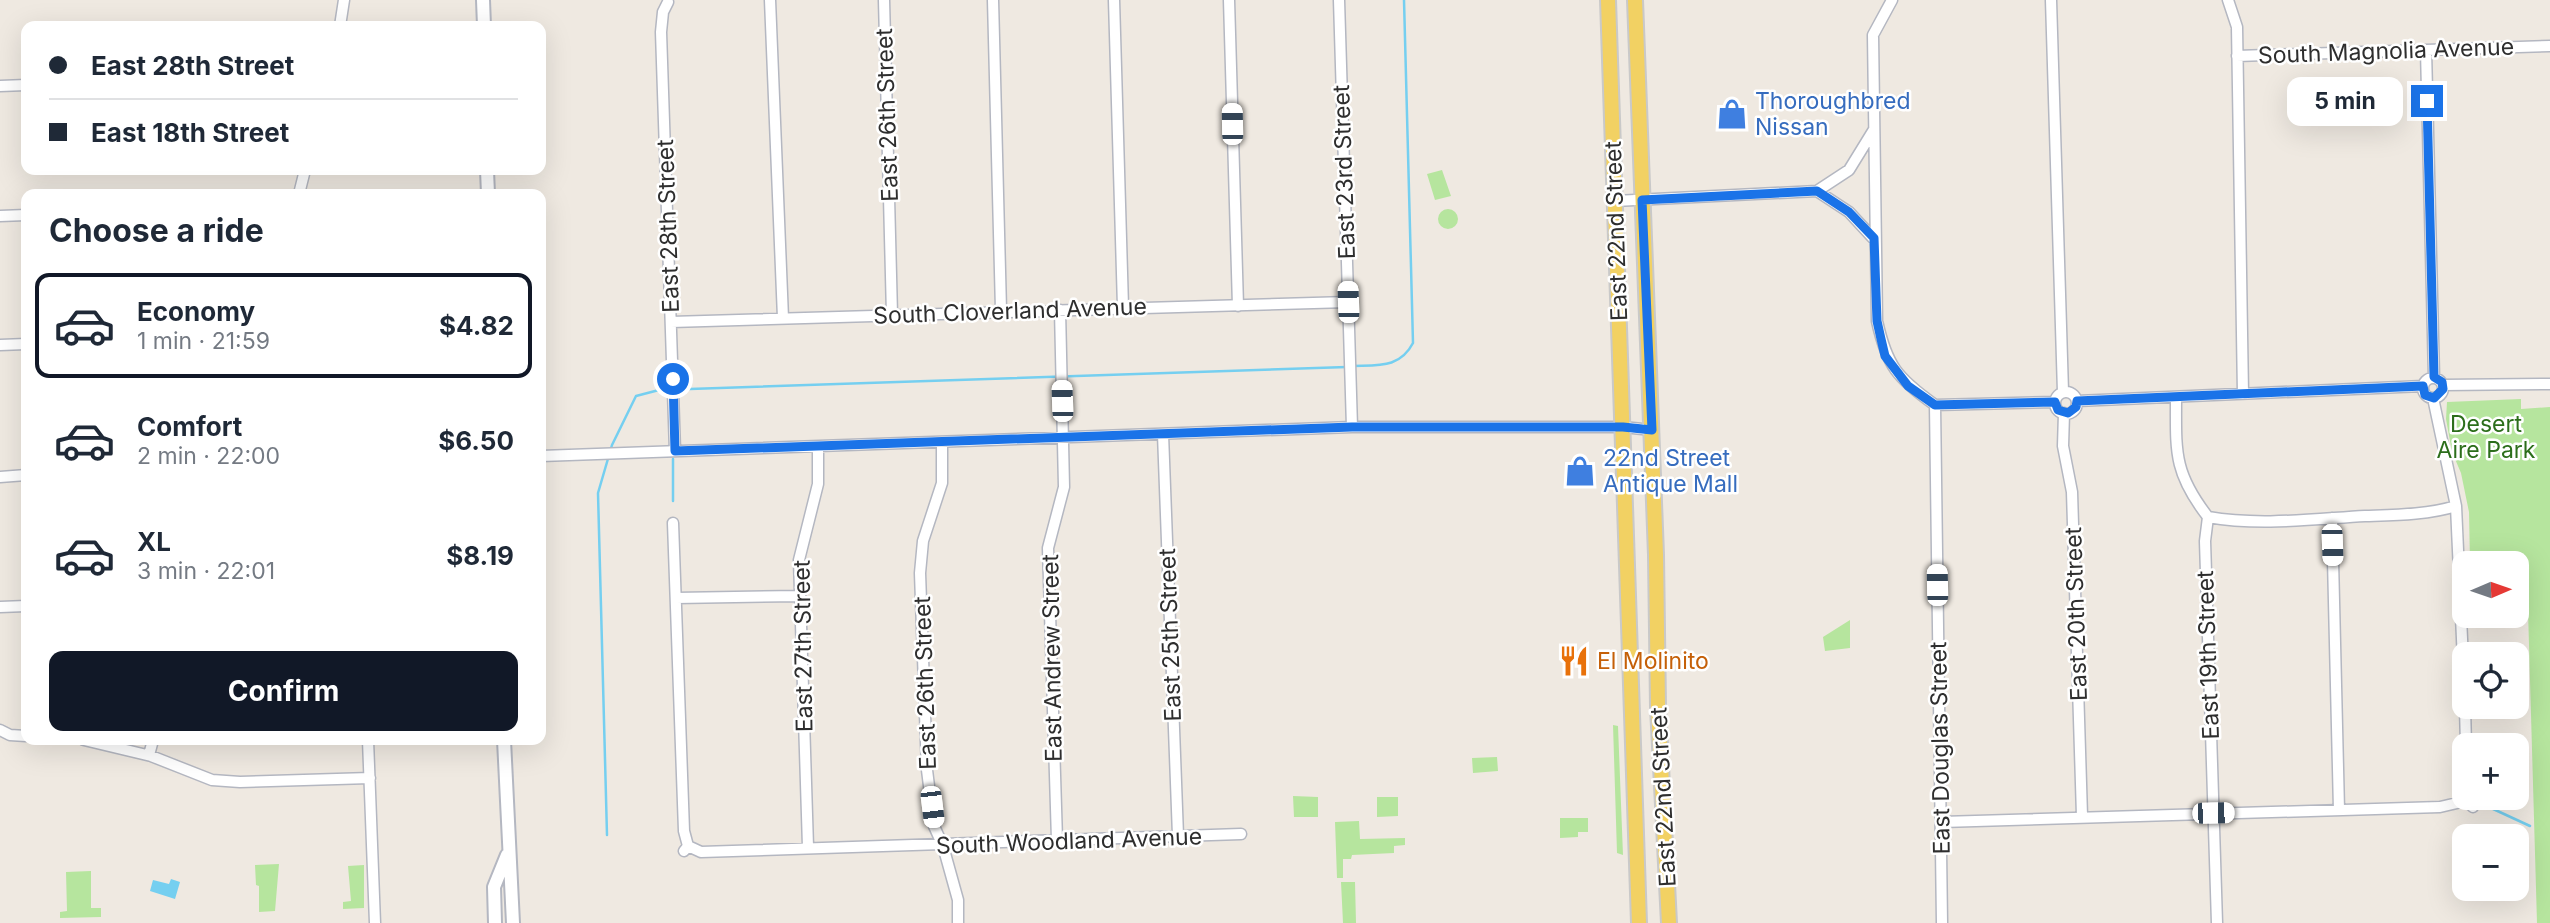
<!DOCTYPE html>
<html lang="en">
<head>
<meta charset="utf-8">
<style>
	body { margin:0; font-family:Inter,sans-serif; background:#f2f2f3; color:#1f2937; height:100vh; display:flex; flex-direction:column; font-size:26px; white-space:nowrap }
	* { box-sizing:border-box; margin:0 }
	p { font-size:23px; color:#747a83 }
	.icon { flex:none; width:38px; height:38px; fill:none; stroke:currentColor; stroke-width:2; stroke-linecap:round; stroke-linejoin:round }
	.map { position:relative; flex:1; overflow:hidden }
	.drawer { position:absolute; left:21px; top:189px; width:525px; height:556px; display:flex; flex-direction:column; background:#fff; border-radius:14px; box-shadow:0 7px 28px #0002 }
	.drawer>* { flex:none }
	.top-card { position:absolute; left:21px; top:21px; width:525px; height:154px; border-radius:14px; box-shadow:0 7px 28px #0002; display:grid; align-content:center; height:154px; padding:0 28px; background:#fff }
	.needle { width:46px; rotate:88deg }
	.tools { position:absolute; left:2452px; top:551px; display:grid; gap:14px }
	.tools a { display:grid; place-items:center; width:77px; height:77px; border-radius:14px; background:#fff; box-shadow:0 7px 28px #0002; font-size:35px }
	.end { position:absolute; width:32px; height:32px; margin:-16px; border:9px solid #1a73e8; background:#fff; box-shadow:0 0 0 4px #fff }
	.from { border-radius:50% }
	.bubble { position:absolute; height:49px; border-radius:14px; background:#fff; box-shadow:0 7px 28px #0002; font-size:23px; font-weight:700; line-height:49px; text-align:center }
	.car { position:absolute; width:21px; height:42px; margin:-21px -10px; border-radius:9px; box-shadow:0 0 5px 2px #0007; background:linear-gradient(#fff 24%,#345 0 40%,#fff 0 76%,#345 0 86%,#fff 0) }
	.top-card b { display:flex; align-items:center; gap:24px; height:66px; font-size:26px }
	.top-card b+b { border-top:2px solid #e0e1e3 }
	.top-card i { width:18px; height:18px; background:#1f2937 }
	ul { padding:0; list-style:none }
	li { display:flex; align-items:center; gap:21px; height:105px; margin:0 14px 10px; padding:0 14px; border:4px solid transparent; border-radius:14px }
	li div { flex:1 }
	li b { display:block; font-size:26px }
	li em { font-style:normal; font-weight:700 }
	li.current { border-color:#111827 }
	li>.icon { width:63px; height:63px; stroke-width:1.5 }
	h2 { padding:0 28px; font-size:32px; line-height:84px }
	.primary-button { display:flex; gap:14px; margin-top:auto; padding:14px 28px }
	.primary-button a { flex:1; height:80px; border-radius:14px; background:#111827; color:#fff; font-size:28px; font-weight:700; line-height:80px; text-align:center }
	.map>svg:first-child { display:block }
	.green { fill:#b6e59e }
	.water { fill:#75cff0 }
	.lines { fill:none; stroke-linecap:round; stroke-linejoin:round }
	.stream { stroke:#75cff0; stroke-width:2.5 }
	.minor-casing { stroke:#b4b7c1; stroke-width:13 }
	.tertiary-casing { stroke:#b4b7c1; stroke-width:16 }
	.primary-casing { stroke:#c9c9c9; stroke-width:18 }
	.minor { stroke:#fff; stroke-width:10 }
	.tertiary { stroke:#fff; stroke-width:12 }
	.primary { stroke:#f2d163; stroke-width:14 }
	.route { stroke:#1a73e8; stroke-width:9 }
	.labels { text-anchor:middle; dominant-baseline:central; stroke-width:5; stroke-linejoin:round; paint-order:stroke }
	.street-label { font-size:23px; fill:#2e2e2e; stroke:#fff }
	.shop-label { font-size:23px; fill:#366cbe; stroke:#fff; text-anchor:start }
	.park-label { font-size:23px; fill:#2c6e1b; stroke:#fff }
	.food-label { font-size:23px; fill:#c56008; stroke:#fff; text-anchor:start }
</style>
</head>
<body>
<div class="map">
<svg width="2550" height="923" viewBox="0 0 2550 923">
	<rect width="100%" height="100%" fill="#efe9e1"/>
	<path class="green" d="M1442,170L1451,196L1435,200L1427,174Z
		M1438 219a10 10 0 1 1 20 0a10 10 0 1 1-20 0Z
		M2521,399V409L2550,407V923H2537L2528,610H2517L2516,564L2470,563L2469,512L2461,473L2452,452L2446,419L2447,402Z
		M1850,620V648L1825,651L1823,637Z
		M1613,725L1618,726L1623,855L1617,853Z
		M1497,757L1498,771L1473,773L1472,758Z
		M1293,796L1318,797V817H1294Z
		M1377,797H1398V816L1377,817Z
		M1560,818H1588V832H1578V837L1560,838Z
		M1359,821L1360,839L1405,838V845L1394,846V853L1352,855L1351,859H1343V878H1337L1335,822Z
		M279,864L275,911L259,912V886L256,885L255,865Z
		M364,865V908L343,909V902L351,901L348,866Z
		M91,871V908H101V917L60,918V912L67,911L66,872Z
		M1341,882H1355L1356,923H1343Z"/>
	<path class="water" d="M171,879L180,882L175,899L150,891L153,880L169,884Z"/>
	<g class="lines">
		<path class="stream" d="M1353,366C1379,365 1400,368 1413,343L1404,0
			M673,459V501
			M2491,808L2530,826
			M607,835L598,493L612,445L636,396L659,390L690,389L1347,367"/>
		<g class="minor-casing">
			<path id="minor" d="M770,0L783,318
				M884,0L892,315
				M993,0L1001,310
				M1114,0L1123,307
				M1229,0L1238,306
				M1339,0L1352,427
				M1892,0L1873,35L1877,321C1887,366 1897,378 1935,405
				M2051,0L2063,392
				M2228,0L2237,27L2243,394
				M668,2L663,12L661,32L675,451
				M340,26L344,0
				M2426,50L2434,377
				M2237,56L2550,46
				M0,86L26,85
				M1817,191L1849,170L1873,131
				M299,194L305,170
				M1615,201L1817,191L1849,212L1873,238
				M0,216L26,215
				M671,322L1348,302
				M0,345L26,344
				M2423 388a10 10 0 1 1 20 0a10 10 0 1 1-20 0Z
				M2443,385L2550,384
				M2055 403a11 11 0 1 1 22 0a11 11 0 1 1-22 0Z
				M2176,397C2176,451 2173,472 2208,517L2205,541L2217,923
				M2433,398L2456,506L2464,683
				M2077,401L2423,386
				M1935,405L1942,923
				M1935,405L2055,402
				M2064,413L2063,446L2072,492L2082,816
				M1163,434L1178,836
				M942,443V483L923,541L920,573L927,770L934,826L943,846L958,900V923
				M541,456L1352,427H1623L1652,430
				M0,477L26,475
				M2208,517C2259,526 2313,519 2365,516C2395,515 2427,515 2456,506
				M2332,518L2339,810
				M673,523L684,831L688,846L684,851
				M676,598L799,596
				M0,607L26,606
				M2465,707L2466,746
				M0,730L10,735L26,736
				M84,740L151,756L212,780L240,782L370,778
				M368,740L375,923
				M149,755L153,740
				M2463,798L2473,807
				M1942,822L2440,807L2457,803L2463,798
				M1057,840L1048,548L1064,487L1060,310
				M688,846L701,852L1241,834
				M808,847L799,560L818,484V447"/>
		</g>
		<g class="tertiary-casing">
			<path id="tertiary" d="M483,0L484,26
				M487,170L488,194
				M504,740L513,923
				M495,923L494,887L507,855"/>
		</g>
		<g class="primary-casing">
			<path id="primary" d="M1608,0L1639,923
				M1635,0L1656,555L1658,707L1669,923"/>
		</g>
		<use href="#minor" class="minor"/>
		<use href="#tertiary" class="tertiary"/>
		<use href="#primary" class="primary"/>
	</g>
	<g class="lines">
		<path class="route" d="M673,379L675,451L1352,427H1623L1652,430L1642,200L1817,191L1849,212L1874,238L1877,321L1881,339L1885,356L1908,386L1935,405L2055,402L2058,410L2068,413L2076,407L2077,401L2423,386L2425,395L2434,398L2443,389L2442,382L2434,377L2427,101"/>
	</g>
	<defs>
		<g id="shop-bare" transform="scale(2.415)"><path d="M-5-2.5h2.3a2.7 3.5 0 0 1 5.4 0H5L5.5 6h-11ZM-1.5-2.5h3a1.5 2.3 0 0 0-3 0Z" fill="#3f7fe0" stroke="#fff" stroke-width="2.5" paint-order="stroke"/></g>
		<g id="restaurant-bare" transform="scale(2.415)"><path d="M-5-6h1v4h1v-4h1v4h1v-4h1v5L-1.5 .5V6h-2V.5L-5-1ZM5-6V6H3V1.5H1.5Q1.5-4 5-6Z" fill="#e8710a" stroke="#fff" stroke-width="2.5" paint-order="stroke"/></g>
	</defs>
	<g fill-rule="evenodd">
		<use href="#shop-bare" x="1732" y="114"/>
		<use href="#shop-bare" x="1580" y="471"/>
		<use href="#restaurant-bare" x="1574" y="661"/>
	</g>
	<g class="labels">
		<g class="street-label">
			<text transform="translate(2386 51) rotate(-2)">South Magnolia Avenue</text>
			<text transform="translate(887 115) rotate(-92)">East 26th Street</text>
			<text transform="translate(1344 172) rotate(-92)">East 23rd Street</text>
			<text transform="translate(668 226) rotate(-92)">East 28th Street</text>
			<text transform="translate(1616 231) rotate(-92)">East 22nd Street</text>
			<text transform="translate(1010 311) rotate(-2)">South Cloverland Avenue</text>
			<text transform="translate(2076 614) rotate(-92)">East 20th Street</text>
			<text transform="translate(1170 635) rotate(-92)">East 25th Street</text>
			<text transform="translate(803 646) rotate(-91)">East 27th Street</text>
			<text transform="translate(2208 655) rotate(-92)">East 19th Street</text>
			<text transform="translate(1052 658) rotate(-91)">East Andrew Street</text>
			<text transform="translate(925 683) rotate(-92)">East 26th Street</text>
			<text transform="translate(1940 748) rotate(-91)">East Douglas Street</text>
			<text transform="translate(1663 797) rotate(-93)">East 22nd Street</text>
			<text transform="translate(1069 841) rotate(-2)">South Woodland Avenue</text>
		</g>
		<g class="shop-label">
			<text x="1755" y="101">Thoroughbred<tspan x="1755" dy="26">Nissan</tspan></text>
			<text x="1603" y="458">22nd Street<tspan x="1603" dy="26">Antique Mall</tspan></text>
		</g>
		<g class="park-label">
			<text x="2486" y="424">Desert<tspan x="2486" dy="26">Aire Park</tspan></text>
		</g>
		<g class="food-label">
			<text x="1597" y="661">El Molinito</text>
		</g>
	</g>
</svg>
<div class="tools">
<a><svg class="needle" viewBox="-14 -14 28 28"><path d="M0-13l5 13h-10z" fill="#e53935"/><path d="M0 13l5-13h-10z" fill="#747a83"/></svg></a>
<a><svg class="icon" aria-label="locate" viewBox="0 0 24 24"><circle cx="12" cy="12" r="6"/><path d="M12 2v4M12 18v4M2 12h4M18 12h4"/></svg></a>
<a>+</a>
<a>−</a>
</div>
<i class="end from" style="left:673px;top:379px"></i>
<i class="end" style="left:2427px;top:101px"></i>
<div class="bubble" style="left:2287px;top:77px;width:116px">5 min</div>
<i class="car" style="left:1232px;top:124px;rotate:359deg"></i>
<i class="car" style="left:1348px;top:302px;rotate:358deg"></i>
<i class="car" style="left:1062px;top:401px;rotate:358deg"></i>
<i class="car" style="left:2332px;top:545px;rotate:178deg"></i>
<i class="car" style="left:1937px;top:585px;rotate:359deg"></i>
<i class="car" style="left:932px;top:807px;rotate:173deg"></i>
<i class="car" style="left:2213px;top:813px;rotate:89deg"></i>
<div class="top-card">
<b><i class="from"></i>East 28th Street</b>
<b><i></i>East 18th Street</b>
</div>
<section class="drawer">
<h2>Choose a ride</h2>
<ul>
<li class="current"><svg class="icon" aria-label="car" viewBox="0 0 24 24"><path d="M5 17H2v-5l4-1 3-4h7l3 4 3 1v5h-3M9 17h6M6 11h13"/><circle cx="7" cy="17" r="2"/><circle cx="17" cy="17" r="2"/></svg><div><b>Economy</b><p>1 min · 21:59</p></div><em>$4.82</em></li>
<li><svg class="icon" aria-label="car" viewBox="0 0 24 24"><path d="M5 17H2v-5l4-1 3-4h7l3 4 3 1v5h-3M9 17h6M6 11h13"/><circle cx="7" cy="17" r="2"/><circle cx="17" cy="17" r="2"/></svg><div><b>Comfort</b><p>2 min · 22:00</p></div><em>$6.50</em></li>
<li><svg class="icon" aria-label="car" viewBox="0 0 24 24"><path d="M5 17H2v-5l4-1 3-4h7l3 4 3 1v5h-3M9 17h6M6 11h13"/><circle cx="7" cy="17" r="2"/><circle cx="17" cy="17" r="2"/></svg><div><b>XL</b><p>3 min · 22:01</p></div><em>$8.19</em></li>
</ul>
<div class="primary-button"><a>Confirm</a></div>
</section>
</div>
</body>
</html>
